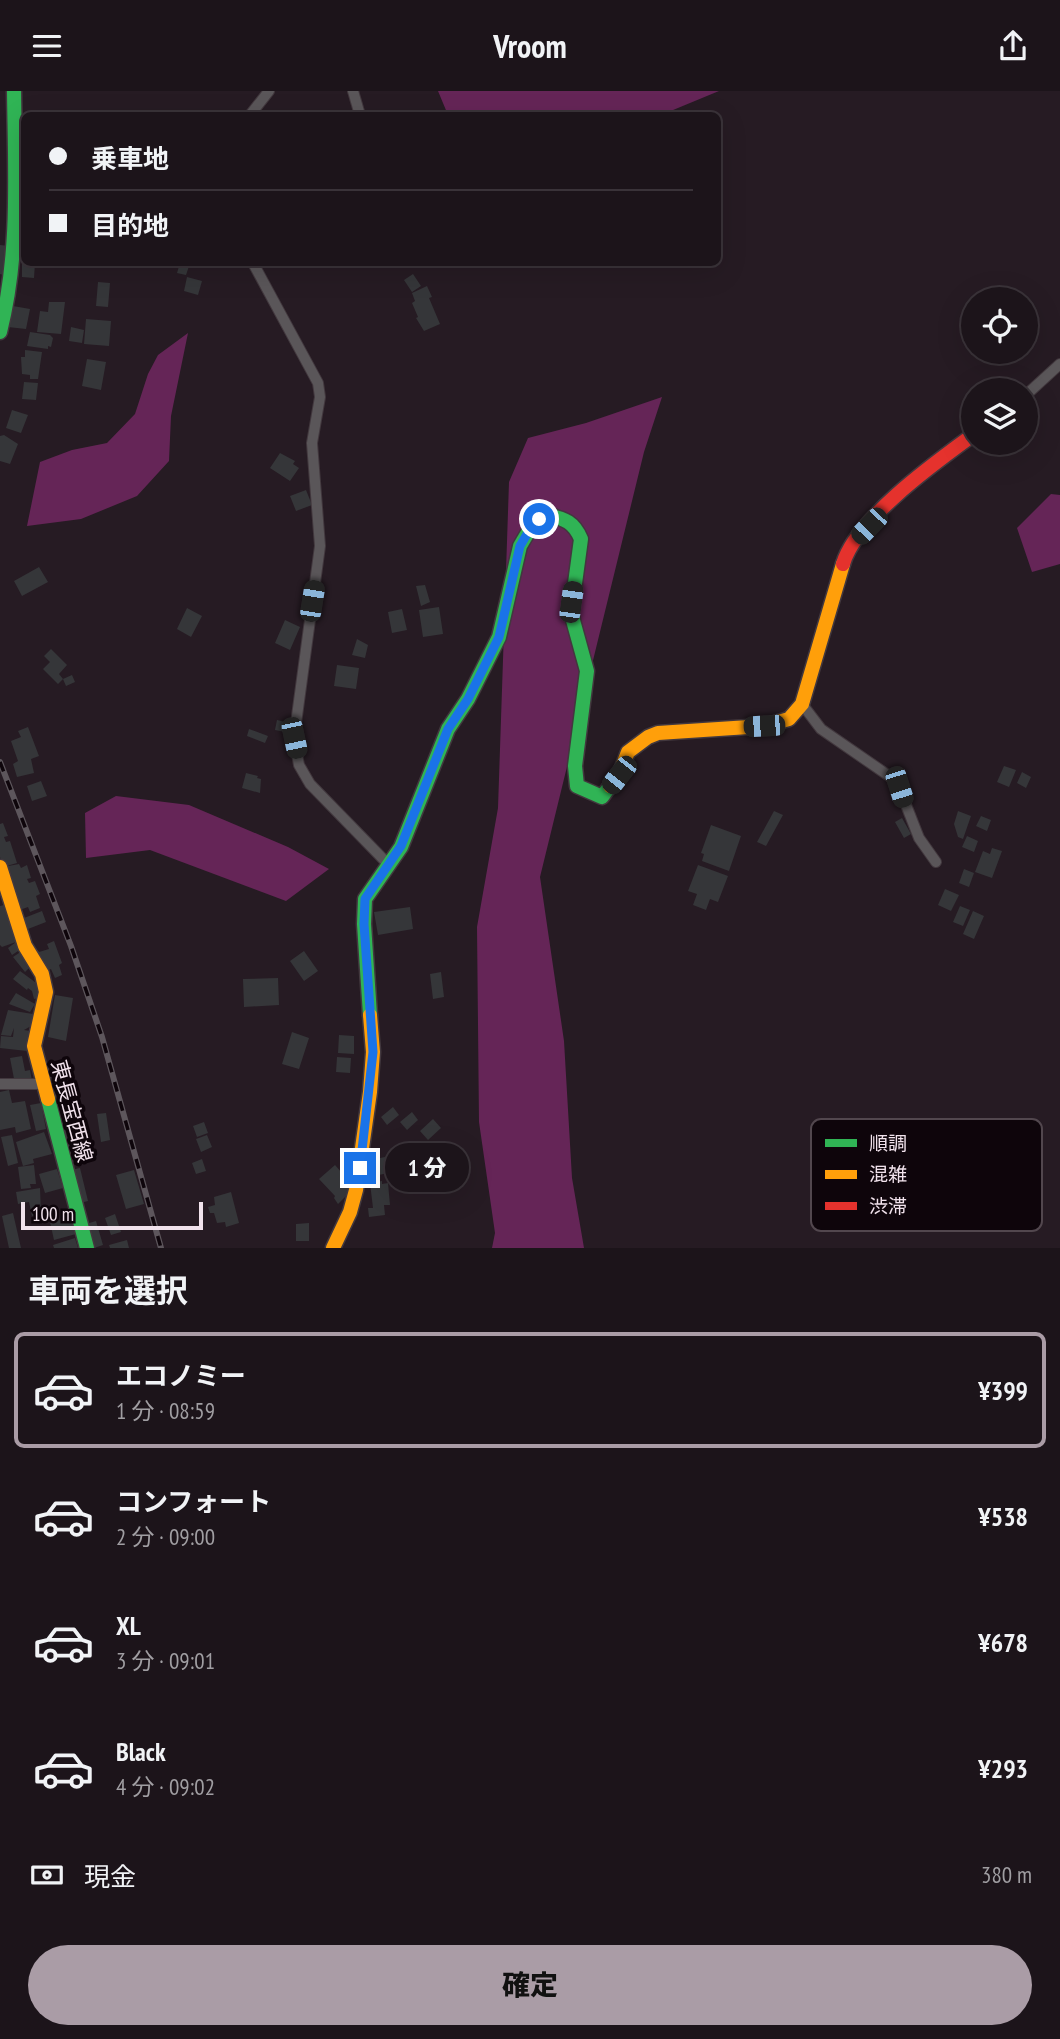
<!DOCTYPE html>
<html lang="ja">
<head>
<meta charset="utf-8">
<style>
	body { margin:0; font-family:"PT Sans Narrow","Noto Sans JP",sans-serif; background:#251d23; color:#f1f3f6; height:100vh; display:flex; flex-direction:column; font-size:26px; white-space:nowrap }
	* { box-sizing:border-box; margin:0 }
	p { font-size:23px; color:#a09ea2 }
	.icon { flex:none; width:38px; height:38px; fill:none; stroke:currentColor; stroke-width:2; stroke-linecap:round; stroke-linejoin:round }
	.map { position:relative; height:1157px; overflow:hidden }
	.sheet { display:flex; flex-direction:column; background:#1c141a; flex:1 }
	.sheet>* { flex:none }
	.banner { position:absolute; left:21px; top:21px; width:700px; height:154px; border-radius:10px; box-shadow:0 7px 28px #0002,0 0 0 2px #3a3339; display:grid; align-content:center; height:154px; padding:0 28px; background:#1c141a }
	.controls { position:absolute; left:961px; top:196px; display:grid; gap:14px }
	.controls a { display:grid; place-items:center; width:77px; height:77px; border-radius:50%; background:#1c141a; box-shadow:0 7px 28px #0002,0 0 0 2px #3a3339; font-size:35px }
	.scale { position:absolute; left:21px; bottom:18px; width:182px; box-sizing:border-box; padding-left:7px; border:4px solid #f1e2ec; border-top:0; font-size:19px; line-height:24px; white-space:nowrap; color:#f1e2ec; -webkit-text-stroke:5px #0e050b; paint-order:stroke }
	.end { position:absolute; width:32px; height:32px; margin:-16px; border:9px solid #1a73e8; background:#fff; box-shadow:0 0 0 4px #fff }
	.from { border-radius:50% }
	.bubble { position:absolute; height:49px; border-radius:24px; background:#1c141a; box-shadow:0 7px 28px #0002,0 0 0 2px #3a3339; font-size:23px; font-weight:800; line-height:49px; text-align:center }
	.car { position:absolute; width:21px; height:42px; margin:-21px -10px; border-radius:9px; box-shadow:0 0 5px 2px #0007; background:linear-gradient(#222 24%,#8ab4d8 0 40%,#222 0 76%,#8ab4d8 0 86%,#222 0) }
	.banner b { display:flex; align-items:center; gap:24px; height:66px; font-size:26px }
	.banner b+b { border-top:2px solid #3a3339 }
	.banner i { width:18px; height:18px; background:#f1f3f6 }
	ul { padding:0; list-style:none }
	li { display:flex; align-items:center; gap:21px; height:116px; margin:0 14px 10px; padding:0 14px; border:4px solid transparent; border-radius:10px }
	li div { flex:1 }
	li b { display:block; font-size:26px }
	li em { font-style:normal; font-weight:800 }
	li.on { border-color:#aa9ca6 }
	li>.icon { width:63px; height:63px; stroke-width:1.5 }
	h2 { padding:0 28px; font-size:32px; line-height:84px }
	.pay { display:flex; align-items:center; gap:18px; height:77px; padding:0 28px; font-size:26px }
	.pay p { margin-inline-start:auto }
	.cta { display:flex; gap:14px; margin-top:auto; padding:14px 28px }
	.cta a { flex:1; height:80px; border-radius:42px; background:#aa9ca6; color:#111; font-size:28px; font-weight:800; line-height:80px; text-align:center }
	header { display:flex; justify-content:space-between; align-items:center; height:91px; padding:0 28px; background:#1c141a; font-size:32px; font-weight:800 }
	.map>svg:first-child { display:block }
	.forest { fill:#652557 }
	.building { fill:#353639 }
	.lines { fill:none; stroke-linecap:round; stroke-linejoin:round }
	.street-casing { stroke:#42383e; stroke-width:12 }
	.fast-casing { stroke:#42383e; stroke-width:17 }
	.slow-casing { stroke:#42383e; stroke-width:17 }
	.jam-casing { stroke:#42383e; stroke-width:17 }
	.street { stroke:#5a5659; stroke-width:10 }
	.fast { stroke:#30b455; stroke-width:14 }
	.slow { stroke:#ff9f0a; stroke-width:14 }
	.jam { stroke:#e5322d; stroke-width:14 }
	.rail-casing { stroke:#5d565c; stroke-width:6 }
	.rail { stroke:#0e050b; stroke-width:3.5; stroke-dasharray:10; stroke-linecap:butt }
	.route { stroke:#1a73e8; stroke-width:9 }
	.labels { text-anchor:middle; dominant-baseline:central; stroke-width:7; stroke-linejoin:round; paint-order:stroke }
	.street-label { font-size:21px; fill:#f1e2ec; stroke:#0e050b }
	.key { fill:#0e050b; stroke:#52474e; stroke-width:2 }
	.key-label { font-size:19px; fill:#f1e2ec }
</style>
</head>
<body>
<header><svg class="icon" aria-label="menu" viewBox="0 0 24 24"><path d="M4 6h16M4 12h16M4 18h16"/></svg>Vroom<svg class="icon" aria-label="share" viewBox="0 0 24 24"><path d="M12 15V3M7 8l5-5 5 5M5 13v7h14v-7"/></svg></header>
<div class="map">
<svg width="1060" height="1157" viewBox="0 0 1060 1157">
	<rect width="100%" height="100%" fill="#261b23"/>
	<path class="forest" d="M438,0H719L661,24H448Z
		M188,242L171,325L169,370L137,405L81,428L27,435L40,371L72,359L107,352L135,323L148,283L158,264Z
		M662,306L644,361L540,786L564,950L572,1087L584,1157H492L495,1142L479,1031L477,836L498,717L509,391L528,347L586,332Z
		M1051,403L1060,404V473L1032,481L1017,437Z
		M116,705L189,714L288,756L329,778L286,810L150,759L86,767L85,722Z"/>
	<path class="building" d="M0,154L9,155L6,185L0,183Z
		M22,172H35L34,187L22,186Z
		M180,172H190L186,184L177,182Z
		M413,183L421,195L412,201L404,189Z
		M187,186L202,190L198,204L184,200Z
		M98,191L110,192L108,216L96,215Z
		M427,195L432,206L429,207L440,233L424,240L416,227L418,226L412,212L415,210L412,202Z
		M49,211H65L61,243L37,241L40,220L48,221Z
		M13,215L30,218L26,238L8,236Z
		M86,228L111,230L109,255L84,253Z
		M71,236L84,239L82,252L69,250Z
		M30,241L50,244L53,247L51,256L48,255V258L27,255Z
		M25,259L42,261L38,288H30V284L22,283L21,266H25Z
		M87,268L106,271L101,299L82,295Z
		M24,291L38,292L36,309L22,308Z
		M12,319L28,324L21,342L6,337Z
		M4,344L18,353L10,373L0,370V345Z
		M280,362L295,370L293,373L299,377L290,390L270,377Z
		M306,399L312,414L296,420L290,405Z
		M39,476L48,491L22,505L14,490Z
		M425,494L430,511L421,515L416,495Z
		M439,516L443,543L423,546L419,519Z
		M187,517L202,525L191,546L177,538Z
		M402,518L407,539L392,542L388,521Z
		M285,529L300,536L290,559L275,552Z
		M357,548L368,554L365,567L352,564Z
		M51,558L67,574L59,583L63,588L72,584L75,591L66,595L63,588L58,593L43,578L50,571L44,565Z
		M337,574L359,577L356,598L334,595Z
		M277,629L302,635L300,644L275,639Z
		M28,636L39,665L31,668L34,682L17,686L13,673L18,670L11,650L21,646L18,640Z
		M249,638L268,645L265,652L247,645Z
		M1004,675L1016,679L1009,696L997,691Z
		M1022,681L1031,686L1026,697L1017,692Z
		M246,682L258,685L257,687L261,688L260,702L242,697Z
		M41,690L47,705L32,710L27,695Z
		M774,720L783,724L766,755L757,751Z
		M958,720L971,725L963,748L958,746L954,733Z
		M981,725L991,729L987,740L976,735Z
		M902,727L911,743L904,747L895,731Z
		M3,732L8,745L4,746L6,751L10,750L17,772L3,776L19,773L21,777L27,774L31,787L27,788L29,792L35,790L40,803L36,805L40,817L30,821L28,816L17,820L0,766V733Z
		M711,734L741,745L729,780L702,770L704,763L701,762Z
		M967,745L978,750L974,761L962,756Z
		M992,757L1002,760L992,787L975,781L983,760L990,763Z
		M698,774L728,785L718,811L710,808L706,819L693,814L697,803L688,800Z
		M964,778L974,782L969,796L959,792Z
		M945,798L959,804L951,820L938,814Z
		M4,814L21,858L12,864L8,857L16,851L2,856L0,854V815Z
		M960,815L970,819L963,835L953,831Z
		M410,816L413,838L378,844L374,821Z
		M42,820L46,831L28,838L24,827Z
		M973,820L984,825L974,848L963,843Z
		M54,850L62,872L59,874L62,884L55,887L51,878L44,881L31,858L35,856L39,861L49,858L47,853Z
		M22,860L30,876L25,881L13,866Z
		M304,860L318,880L304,890L290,870Z
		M20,880L39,894V907L34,908L32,900L28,897L27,899L13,888Z
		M441,881L444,906L433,908L430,883Z
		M278,887L279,914L244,916L243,888Z
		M16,902L35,913L30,921L9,913Z
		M55,904L73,907L66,950L48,946Z
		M8,919L33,923L31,935L24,939L30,940L27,960L0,957L1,945L13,946L14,937L11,945L1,944Z
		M292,941L309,947L299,978L282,973Z
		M339,944L354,945V963L338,962Z
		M22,965L25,980L30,979L32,990L15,993L10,967Z
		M337,966L351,967L350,982L336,981Z
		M9,999L12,1012L25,1010L31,1038L16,1042L15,1036L0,1039V1001Z
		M41,1012L46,1038L36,1040L30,1014Z
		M393,1016L399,1024L387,1034L381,1026Z
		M64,1021L77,1068L68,1070L55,1024Z
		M412,1021L418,1029L407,1039L400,1031Z
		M106,1022L110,1049L101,1051L97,1023Z
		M433,1028L441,1037L428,1049L420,1040Z
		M204,1031L208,1042L197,1046L193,1035Z
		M44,1041L52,1063L33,1068L34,1072L23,1075L16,1051Z
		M12,1044L18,1072L8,1075L1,1046Z
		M207,1044L212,1056L201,1061L196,1048Z
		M385,1066L388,1082L374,1085L370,1069Z
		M202,1068L206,1080L196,1083L192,1072Z
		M34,1074L36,1093H30L31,1097L21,1098L18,1076Z
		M335,1074L349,1090L346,1093L350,1101L338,1113L334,1107L335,1105L319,1088Z
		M80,1077L88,1110L80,1112L71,1079Z
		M57,1078L63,1097L45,1102L39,1083Z
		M134,1079L144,1113L126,1118L116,1084Z
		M382,1090V1093L388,1092L390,1114H384L385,1124L369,1126L368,1117H373L370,1092Z
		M40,1097L41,1123L32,1125L29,1111L18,1113L16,1101Z
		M231,1101L239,1132L226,1136L225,1131L217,1132L214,1122H210L208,1116L215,1114L214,1106Z
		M13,1122L21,1157H9L2,1125Z
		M115,1123L121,1141L111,1144L105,1127Z
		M72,1126L76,1143L54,1149L50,1131Z
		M96,1130L103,1154L94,1157L86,1133Z
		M309,1132V1150H296V1133Z
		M75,1147L78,1157H54L53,1154Z
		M127,1149L129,1157H110L109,1154Z"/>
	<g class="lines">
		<g class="street-casing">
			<path id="street" d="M353,0L360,24
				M250,24L269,0
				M253,172L318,292L320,306L312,352L320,455L294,647L299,674L310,693L387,772
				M1026,304L1060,273
				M802,613L821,638L892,687L899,696L919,747L936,771
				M0,993H42"/>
		</g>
		<g class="fast-casing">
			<path id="fast" d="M0,241C20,162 15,81 14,0
				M370,924L364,833L365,808L401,756L448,638L468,608L499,546L520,455L530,438L548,424C565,428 574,431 581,448L571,522L587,580L575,675L577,695L602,706L610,695
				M48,1008L87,1157"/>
		</g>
		<g class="slow-casing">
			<path id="slow" d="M610,695L619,684L628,661L648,646L658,642L764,635L789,628L802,613L843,473
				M0,776L25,855L42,883L46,901L34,955L48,1008
				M333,1157L350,1121L356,1099L370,1001L373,961L370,924"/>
		</g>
		<g class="jam-casing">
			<path id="jam" d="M843,473C856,428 936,371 973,344"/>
		</g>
		<use href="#street" class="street"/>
		<use href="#fast" class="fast"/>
		<use href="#slow" class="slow"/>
		<use href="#jam" class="jam"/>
		<g class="rail-casing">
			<path id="rail" d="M0,671L71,855L102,946L161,1157"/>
		</g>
		<use href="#rail" class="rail"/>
	</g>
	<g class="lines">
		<path class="route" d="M360,1077L373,961L364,833L365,808L401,755L448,638L468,608L499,546L520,455L530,438L539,428"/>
	</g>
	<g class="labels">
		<g class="street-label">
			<text transform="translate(72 1020) rotate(75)">東長宝西線</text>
		</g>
	</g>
	<rect x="811" y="1028" width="231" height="112" rx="10" class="key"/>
	<rect x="825" y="1048" width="32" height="8" fill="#30b455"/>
	<rect x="825" y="1079" width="32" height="9" fill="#ff9f0a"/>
	<rect x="825" y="1111" width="32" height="8" fill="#e5322d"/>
	<g class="key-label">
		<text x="869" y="1059">順調</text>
		<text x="869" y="1090">混雑</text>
		<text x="869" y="1122">渋滞</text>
	</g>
</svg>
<div class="controls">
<a><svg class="icon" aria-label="locate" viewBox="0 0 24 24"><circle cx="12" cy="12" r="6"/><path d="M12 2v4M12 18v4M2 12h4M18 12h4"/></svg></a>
<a><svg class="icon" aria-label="layers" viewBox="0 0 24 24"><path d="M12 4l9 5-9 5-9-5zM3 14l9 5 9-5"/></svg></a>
</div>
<div class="scale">100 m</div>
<i class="end from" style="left:539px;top:428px"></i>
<i class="end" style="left:360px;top:1077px"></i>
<div class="bubble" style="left:385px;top:1052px;width:84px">1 分</div>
<i class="car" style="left:869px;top:435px;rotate:224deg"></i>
<i class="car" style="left:312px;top:510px;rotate:9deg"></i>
<i class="car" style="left:571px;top:511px;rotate:8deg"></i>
<i class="car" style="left:764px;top:635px;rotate:267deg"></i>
<i class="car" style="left:294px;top:647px;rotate:168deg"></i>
<i class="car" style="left:619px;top:684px;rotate:218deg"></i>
<i class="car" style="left:899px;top:696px;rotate:162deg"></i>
<div class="banner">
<b><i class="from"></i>乗車地</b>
<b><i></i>目的地</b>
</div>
</div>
<section class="sheet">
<h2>車両を選択</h2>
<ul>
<li class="on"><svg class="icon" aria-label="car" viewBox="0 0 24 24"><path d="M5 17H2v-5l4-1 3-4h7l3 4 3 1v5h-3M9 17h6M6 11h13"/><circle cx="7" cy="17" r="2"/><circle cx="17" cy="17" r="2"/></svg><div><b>エコノミー</b><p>1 分 · 08:59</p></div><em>¥399</em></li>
<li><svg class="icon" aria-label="car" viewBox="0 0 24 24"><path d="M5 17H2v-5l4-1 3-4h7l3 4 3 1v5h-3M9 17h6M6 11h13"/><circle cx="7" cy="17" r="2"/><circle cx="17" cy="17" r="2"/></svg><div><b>コンフォート</b><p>2 分 · 09:00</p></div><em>¥538</em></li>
<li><svg class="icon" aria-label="car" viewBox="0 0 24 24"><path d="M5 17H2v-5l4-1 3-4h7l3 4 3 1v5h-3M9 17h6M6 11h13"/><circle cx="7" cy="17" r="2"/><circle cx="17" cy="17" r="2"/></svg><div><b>XL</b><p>3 分 · 09:01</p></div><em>¥678</em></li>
<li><svg class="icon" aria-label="car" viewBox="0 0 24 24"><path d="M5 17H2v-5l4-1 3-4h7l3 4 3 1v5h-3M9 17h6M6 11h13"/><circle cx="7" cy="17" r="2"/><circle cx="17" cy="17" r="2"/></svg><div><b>Black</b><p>4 分 · 09:02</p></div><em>¥293</em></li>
</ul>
<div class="pay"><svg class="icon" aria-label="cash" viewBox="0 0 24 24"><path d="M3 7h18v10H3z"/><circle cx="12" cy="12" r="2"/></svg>現金<p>380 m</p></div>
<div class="cta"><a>確定</a></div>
</section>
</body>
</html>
